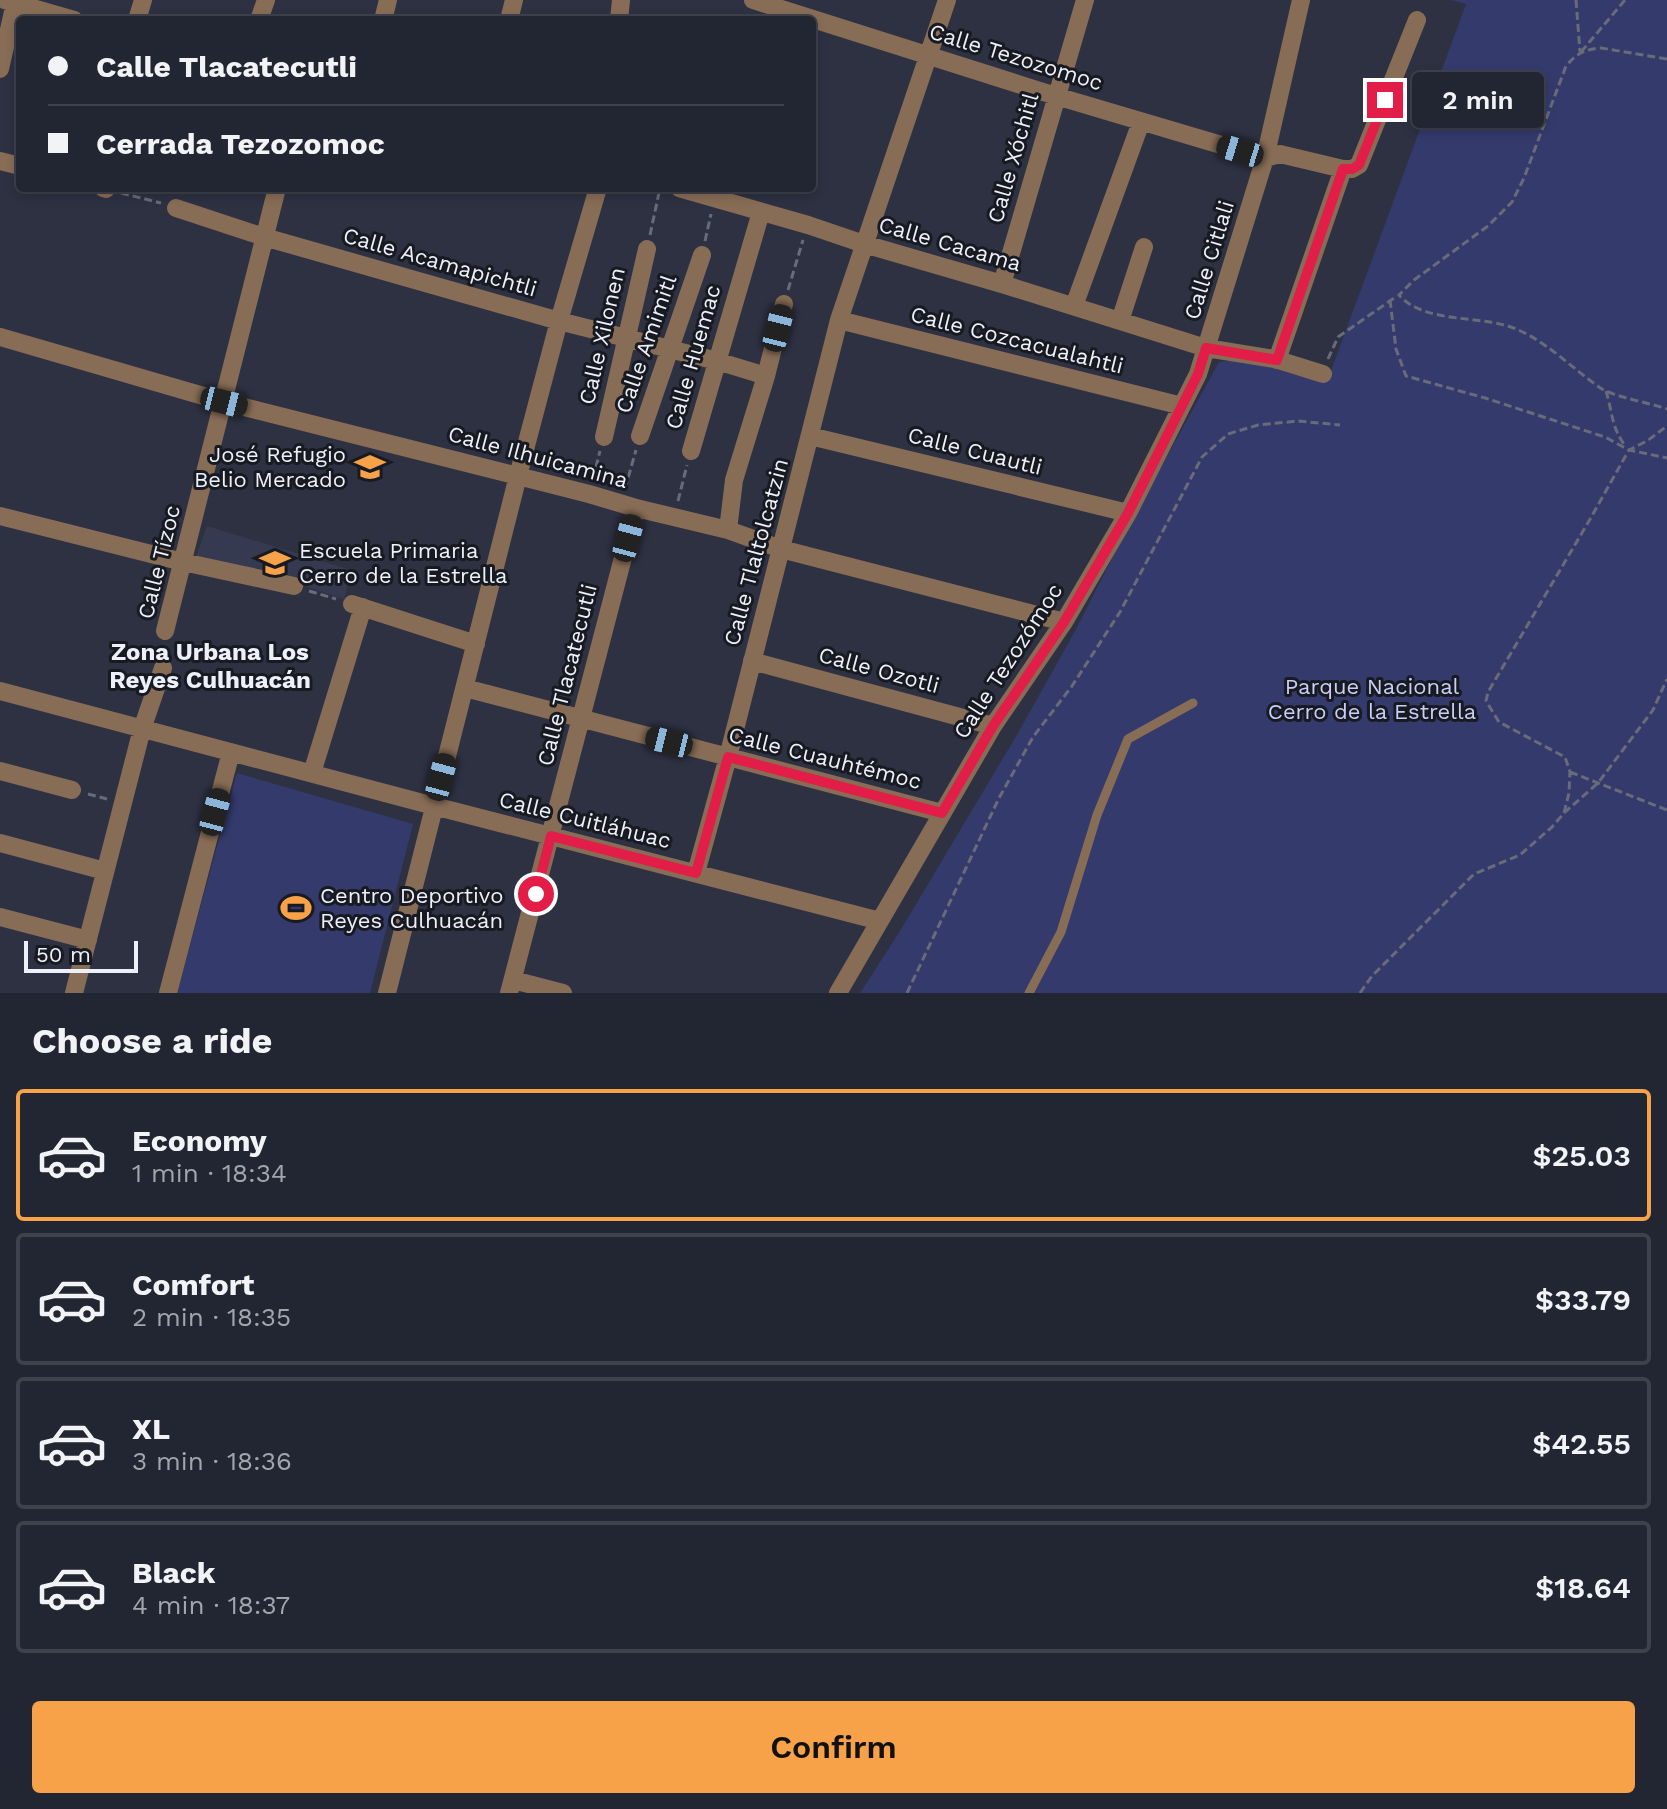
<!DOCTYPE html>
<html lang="en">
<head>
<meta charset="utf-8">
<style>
	body { margin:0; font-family:"Work Sans",sans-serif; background:#2e313e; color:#f1f3f6; height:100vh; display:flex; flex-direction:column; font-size:30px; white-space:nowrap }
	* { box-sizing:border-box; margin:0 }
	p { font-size:26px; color:#a2a5ac }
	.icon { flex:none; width:44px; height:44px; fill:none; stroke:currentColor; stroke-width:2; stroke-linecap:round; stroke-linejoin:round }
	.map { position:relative; height:993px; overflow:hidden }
	.panel { display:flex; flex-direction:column; background:#222532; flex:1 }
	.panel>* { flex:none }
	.guide { position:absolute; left:16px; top:16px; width:800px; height:176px; border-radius:8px; box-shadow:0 4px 12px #0003,0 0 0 2px #3f424d; display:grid; align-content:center; height:176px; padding:0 32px; background:#222532 }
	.scale { position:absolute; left:24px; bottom:20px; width:114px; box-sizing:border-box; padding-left:8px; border:4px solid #edf0fb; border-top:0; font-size:22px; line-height:28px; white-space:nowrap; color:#edf0fb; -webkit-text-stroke:6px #181a21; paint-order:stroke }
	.end { position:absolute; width:36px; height:36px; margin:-18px; border:10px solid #e11d48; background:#fff; box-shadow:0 0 0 4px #fff }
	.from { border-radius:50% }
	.bubble { position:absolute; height:56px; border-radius:8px; background:#222532; box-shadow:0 4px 12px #0003,0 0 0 2px #3f424d; font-size:26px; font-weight:600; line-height:56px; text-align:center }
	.car { position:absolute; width:24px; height:48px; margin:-24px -12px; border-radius:10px; box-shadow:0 0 6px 2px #0007; background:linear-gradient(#222 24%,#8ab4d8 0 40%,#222 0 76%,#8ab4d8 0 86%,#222 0) }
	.guide b { display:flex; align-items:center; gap:28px; height:76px; font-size:30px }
	.guide b+b { border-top:2px solid #3f424d }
	.guide i { width:20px; height:20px; background:#f1f3f6 }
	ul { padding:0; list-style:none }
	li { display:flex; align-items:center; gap:24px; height:132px; margin:0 16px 12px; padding:0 16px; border:4px solid #3f424d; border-radius:8px }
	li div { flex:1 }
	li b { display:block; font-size:30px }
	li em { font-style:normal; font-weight:600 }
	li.current { border-color:#f7a149 }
	li>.icon { width:72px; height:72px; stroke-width:1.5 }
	h2 { padding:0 32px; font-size:36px; line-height:96px }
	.primary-button { display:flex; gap:16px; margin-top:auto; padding:16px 32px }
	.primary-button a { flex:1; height:92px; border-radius:8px; background:#f7a149; color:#111; font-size:32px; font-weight:600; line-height:92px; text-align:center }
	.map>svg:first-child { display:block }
	.built { fill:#363a50 }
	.green { fill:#343a6b }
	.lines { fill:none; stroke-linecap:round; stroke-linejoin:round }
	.path { stroke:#686b7a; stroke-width:3; stroke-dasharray:8 4; stroke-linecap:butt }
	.service { stroke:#886d56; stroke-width:9 }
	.minor { stroke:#886d56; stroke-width:18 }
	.route { stroke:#e11d48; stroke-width:10 }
	.labels { text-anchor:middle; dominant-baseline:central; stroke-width:6; stroke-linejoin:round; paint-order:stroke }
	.street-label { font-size:22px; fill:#edf0fb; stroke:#181a21 }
	.poi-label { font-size:22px; fill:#edf0fb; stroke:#181a21; text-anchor:start }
	.park-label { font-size:22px; fill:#c8cff6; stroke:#181a21 }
	.neighbourhood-label { font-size:24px; font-weight:bold; fill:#edf0fb; stroke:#181a21 }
</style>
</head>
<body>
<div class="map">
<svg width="1667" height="993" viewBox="0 0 1667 993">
	<rect width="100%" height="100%" fill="#2e3142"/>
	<path class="built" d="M207,526L351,570L344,599L295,583L196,557Z"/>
	<path class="green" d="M1451,0H1667V993H860L900,931L1018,733L1075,631L1129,525L1219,362L1246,358L1328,379L1466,4Z
		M237,773L413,824L370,993H177Z"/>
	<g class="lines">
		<path class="path" d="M1576,0L1580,52
			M1581,52L1625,0
			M1667,59L1601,48C1585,49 1576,54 1566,66L1524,178L1512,202L1488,226L1414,280L1399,295C1423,322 1472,316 1504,325C1540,334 1572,369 1602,389C1615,397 1650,403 1667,409
			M121,193L161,203
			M650,235L660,188
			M705,241L711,214
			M788,290L803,240
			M1390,300L1396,349L1406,376L1485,398L1605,437L1629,450L1667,458
			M1328,359L1338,337L1397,296
			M1606,391C1613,414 1611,427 1626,447
			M593,479L600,451
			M625,489L636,450
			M678,501L687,465
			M309,591L336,599
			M1570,772L1667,810
			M88,794L107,799
			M1564,813L1598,783L1653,710L1667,679
			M907,993L999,798L1033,737L1072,686L1120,612L1202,457L1228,434L1258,425L1298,421L1340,425
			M1360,993L1372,976L1474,874L1520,855L1552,827L1564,813L1569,793L1570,772L1565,757L1499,722L1486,701L1488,692L1589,521L1625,457L1629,450L1647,441L1667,426"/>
		<path class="service" d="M1029,993L1061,932L1097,815L1128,739L1193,703"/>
		<path class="minor" d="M5,0L74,20
			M753,0L1056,96L1265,158L1280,154L1343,169H1352L1359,165L1417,20
			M137,20L143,0
			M259,20L266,0
			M383,20L388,0
			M509,20L514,0
			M619,20L621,0
			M0,69L15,3
			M0,161L20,166
			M103,188L106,189
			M679,188L808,225L864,244L1002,284L1206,348L1275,359L1323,374
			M176,208L264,237L559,321L717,361L766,376
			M1002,284L1085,0
			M1074,306L1141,122
			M839,320L1182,406
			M1120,321L1144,247
			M0,337L224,402L589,494L636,508L728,530L781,549L1064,622
			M1277,360L1343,169
			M640,436L702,255
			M810,436L1128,513
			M604,437L647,249
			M691,451L761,212
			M0,516L183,562L294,586
			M728,530L734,480L766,376L784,304
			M352,604L476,644
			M165,631L277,188
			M752,661L993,726
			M465,688L942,813
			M0,691L434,806L880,921
			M0,771L72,790
			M312,773L363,607
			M0,843L105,871
			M696,873L728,757L839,320L947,0
			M0,917L88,940
			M513,980L563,993
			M74,993L142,729L163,668
			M168,993L231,752
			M387,993L518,476L559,321L598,188
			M509,993L636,508
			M838,993L993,726L1064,622L1128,513L1198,374L1265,158L1301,0"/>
	</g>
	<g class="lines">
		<path class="route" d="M536,894L551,836L696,873L728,757L942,813L993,726L1064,622L1128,513L1198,374L1206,348L1277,360L1343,169H1352L1359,165L1385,100"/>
	</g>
	<defs>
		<g id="school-bare" transform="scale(2.4)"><path d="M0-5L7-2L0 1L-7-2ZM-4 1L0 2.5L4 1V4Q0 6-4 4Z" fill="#f7a149" stroke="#181a21" stroke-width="2.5" paint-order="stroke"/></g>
		<g id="stadium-bare" transform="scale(2.4)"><path d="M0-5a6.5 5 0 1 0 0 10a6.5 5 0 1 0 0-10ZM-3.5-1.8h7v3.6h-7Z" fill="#f7a149" stroke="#181a21" stroke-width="2.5" paint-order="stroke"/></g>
	</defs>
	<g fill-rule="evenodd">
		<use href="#school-bare" x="370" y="467"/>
		<use href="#school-bare" x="275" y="563"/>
		<use href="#stadium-bare" x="296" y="908"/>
	</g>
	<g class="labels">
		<g class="street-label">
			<text transform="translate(1016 57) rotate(17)">Calle Tezozomoc</text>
			<text transform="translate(1013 158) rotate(-74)">Calle Xóchitl</text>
			<text transform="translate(950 244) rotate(16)">Calle Cacama</text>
			<text transform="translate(1209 260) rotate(-73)">Calle Citlali</text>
			<text transform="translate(440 262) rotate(16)">Calle Acamapichtli</text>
			<text transform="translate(602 336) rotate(-77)">Calle Xilonen</text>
			<text transform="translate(1017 340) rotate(14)">Calle Cozcacualahtli</text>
			<text transform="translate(646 344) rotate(-71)">Calle Amimitl</text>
			<text transform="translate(693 357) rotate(-74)">Calle Huemac</text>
			<text transform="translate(975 451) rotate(14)">Calle Cuautli</text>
			<text transform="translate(538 457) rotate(15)">Calle Ilhuicamina</text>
			<text transform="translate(756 552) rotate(-75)">Calle Tlaltolcatzin</text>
			<text transform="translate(159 562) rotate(-76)">Calle Tízoc</text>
			<text transform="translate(1008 661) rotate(-57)">Calle Tezozómoc</text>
			<text transform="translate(879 670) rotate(15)">Calle Ozotli</text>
			<text transform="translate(567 675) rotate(-76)">Calle Tlacatecutli</text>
			<text transform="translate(825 758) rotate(14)">Calle Cuauhtémoc</text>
			<text transform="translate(585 820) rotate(14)">Calle Cuitláhuac</text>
		</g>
		<g class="poi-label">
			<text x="346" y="454" text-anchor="end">José Refugio<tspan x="346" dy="25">Belio Mercado</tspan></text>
			<text x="299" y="550">Escuela Primaria<tspan x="299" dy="25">Cerro de la Estrella</tspan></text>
			<text x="320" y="895">Centro Deportivo<tspan x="320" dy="25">Reyes Culhuacán</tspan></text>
		</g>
		<g class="park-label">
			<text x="1372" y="686">Parque Nacional<tspan x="1372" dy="25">Cerro de la Estrella</tspan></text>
		</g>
		<g class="neighbourhood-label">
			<text x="210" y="652">Zona Urbana Los<tspan x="210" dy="28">Reyes Culhuacán</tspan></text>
		</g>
	</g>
</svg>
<div class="scale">50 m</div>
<i class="end from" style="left:536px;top:894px"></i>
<i class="end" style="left:1385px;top:100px"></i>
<div class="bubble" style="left:1412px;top:72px;width:132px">2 min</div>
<i class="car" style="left:1240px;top:151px;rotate:287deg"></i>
<i class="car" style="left:778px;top:328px;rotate:14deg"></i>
<i class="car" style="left:224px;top:402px;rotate:104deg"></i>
<i class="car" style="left:628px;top:538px;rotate:15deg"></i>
<i class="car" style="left:669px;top:742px;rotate:284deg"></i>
<i class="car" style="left:441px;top:777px;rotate:15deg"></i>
<i class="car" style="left:215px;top:812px;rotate:15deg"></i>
<div class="guide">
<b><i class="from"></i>Calle Tlacatecutli</b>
<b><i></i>Cerrada Tezozomoc</b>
</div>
</div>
<section class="panel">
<h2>Choose a ride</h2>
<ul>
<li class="current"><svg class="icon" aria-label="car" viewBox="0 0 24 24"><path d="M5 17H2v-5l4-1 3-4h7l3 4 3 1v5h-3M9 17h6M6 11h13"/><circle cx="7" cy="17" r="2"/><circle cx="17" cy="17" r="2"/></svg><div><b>Economy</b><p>1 min · 18:34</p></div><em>$25.03</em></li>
<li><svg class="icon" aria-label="car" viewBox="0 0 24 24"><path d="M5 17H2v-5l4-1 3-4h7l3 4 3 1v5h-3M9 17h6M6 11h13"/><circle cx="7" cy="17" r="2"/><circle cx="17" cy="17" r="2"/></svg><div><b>Comfort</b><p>2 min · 18:35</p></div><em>$33.79</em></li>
<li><svg class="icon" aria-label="car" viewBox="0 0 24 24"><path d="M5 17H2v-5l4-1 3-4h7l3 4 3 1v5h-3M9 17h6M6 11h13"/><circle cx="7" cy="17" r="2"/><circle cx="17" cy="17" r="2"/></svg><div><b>XL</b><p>3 min · 18:36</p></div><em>$42.55</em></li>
<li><svg class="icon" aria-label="car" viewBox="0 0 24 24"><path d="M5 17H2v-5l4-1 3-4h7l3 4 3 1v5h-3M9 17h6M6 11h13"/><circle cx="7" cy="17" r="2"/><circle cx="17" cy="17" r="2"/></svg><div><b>Black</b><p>4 min · 18:37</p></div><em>$18.64</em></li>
</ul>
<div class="primary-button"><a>Confirm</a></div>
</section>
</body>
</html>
